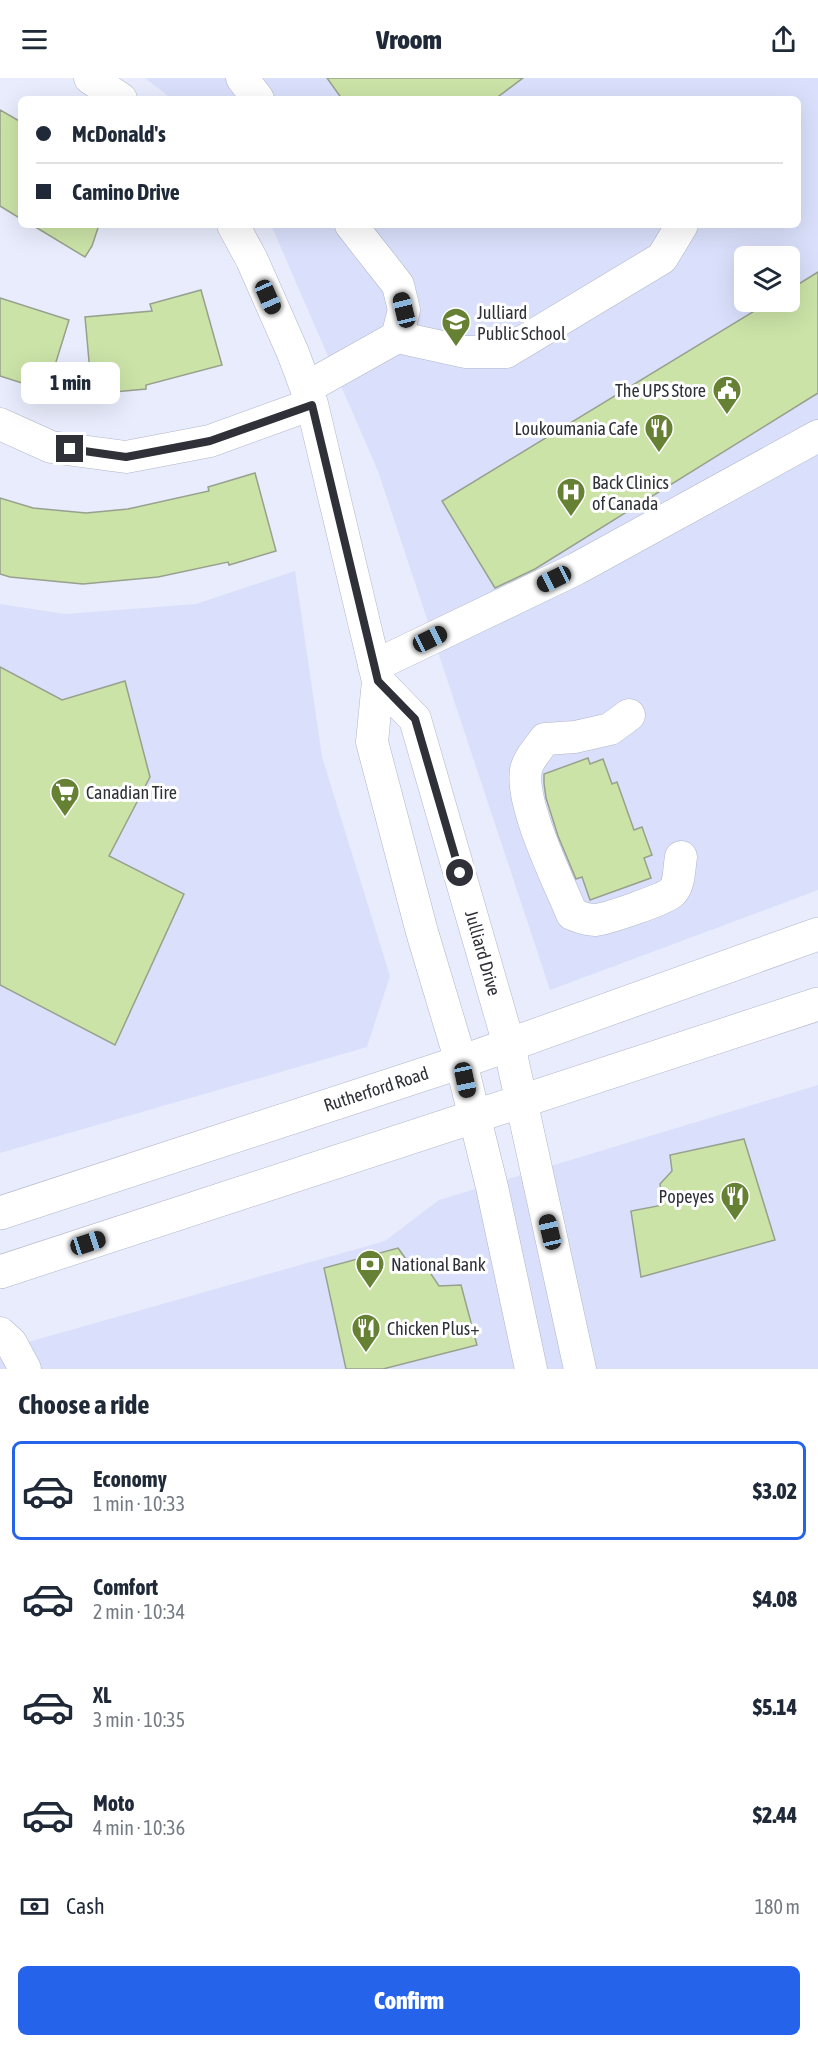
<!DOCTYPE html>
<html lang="en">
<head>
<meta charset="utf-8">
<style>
	body { margin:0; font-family:"Asap Condensed",sans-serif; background:#f6f6f7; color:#1f2937; height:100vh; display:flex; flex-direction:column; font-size:22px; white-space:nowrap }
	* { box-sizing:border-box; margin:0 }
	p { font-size:20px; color:#747a83 }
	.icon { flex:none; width:33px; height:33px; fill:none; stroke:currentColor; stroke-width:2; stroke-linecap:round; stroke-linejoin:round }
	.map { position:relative; height:1291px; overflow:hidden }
	.details { display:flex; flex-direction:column; background:#fff; flex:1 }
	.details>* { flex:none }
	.top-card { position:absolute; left:18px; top:18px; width:783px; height:132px; border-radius:9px; box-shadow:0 6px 24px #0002; display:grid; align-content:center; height:132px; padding:0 18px; background:#fff }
	.tools { position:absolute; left:734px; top:168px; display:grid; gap:12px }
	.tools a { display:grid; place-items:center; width:66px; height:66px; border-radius:9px; background:#fff; box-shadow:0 6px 24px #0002; font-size:30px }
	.end { position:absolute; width:27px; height:27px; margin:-14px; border:8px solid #2f3038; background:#fff; box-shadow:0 0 0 3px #fff }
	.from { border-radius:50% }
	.bubble { position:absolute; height:42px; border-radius:9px; background:#fff; box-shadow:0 6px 24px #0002; font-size:20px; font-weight:800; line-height:42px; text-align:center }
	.car { position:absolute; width:18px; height:36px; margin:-18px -9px; border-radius:8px; box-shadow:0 0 4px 2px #0007; background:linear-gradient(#222 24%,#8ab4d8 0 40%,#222 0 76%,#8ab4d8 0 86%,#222 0) }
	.top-card b { display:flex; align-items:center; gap:21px; height:57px; font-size:22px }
	.top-card b+b { border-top:2px solid #e0e1e3 }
	.top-card i { width:15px; height:15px; background:#1f2937 }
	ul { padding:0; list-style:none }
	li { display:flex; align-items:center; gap:18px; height:99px; margin:0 12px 9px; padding:0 6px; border:3px solid transparent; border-radius:9px }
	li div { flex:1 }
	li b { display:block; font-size:22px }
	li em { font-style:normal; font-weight:800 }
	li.active { border-color:#2563eb }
	li>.icon { width:54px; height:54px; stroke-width:1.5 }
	h2 { padding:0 18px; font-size:27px; line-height:72px }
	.pay { display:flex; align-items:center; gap:15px; height:66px; padding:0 18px; font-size:22px }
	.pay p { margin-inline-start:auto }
	.cta { display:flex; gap:12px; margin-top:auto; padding:12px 18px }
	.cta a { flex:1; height:69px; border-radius:9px; background:#2563eb; color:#fff; font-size:24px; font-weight:800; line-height:69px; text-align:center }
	header { display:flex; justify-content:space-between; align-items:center; height:78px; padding:0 18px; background:#fff; font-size:27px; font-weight:800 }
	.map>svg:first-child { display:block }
	.built { fill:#dae0fb; fill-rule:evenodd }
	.building { fill:#cbe3a7; stroke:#98a08e; stroke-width:1.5 }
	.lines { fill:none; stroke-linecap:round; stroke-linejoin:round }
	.minor-casing { stroke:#b0b5c8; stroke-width:33 }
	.major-casing { stroke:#b0b5c8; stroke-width:34 }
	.minor { stroke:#fff; stroke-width:32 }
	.major { stroke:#fff; stroke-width:33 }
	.route { stroke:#2f3038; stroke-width:8 }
	.labels { text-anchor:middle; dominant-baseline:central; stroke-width:6; stroke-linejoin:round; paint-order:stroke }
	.poi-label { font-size:18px; fill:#2f3038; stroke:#fff; text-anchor:start }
	.street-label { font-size:18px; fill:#2f3038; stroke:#fff }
</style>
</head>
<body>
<header><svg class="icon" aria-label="menu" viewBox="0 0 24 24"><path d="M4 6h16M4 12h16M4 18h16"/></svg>Vroom<svg class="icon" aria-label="share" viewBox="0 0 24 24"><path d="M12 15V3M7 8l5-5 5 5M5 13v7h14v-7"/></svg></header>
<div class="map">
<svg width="818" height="1291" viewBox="0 0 818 1291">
	<rect width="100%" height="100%" fill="#e8ecfc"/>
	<path class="built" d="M145,0H818V812L550,912L378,393L271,147H798V21H172ZM744,178H789V224H744Z
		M295,493L322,679L390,898L367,969L0,1075V526L65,536L196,526Z
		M818,1007V1291H0V1272L385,1163L439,1122Z"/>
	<path class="building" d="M327,0H523L495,21H342Z
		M0,32L21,44V141L0,128Z
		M32,147H99L92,168L85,179Z
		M818,194V315L535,491L495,510L442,423L769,224H789V212Z
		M201,212L222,287L146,307V311L92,316L85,239L152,233L150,226Z
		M0,220L69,242L47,313L0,298Z
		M255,395L276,473L229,487L228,484L158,499L83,506L10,499L0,496V420L33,430L86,435L128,431L209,413L208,409Z
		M0,589L62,622L125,603L150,699L109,778L184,816L115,967L0,907Z
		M588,680L590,686L603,681L612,706L617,704L634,752L642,749L652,777L644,780L651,800L590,822L582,799L576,801L558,758L546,720L544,705V696Z
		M744,1061L775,1162L641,1199L631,1133L663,1127L660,1106L672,1093L670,1077Z
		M398,1170L411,1188L427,1190L439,1208L461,1207L477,1267L383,1291H346L324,1190Z"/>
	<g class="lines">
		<g class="minor-casing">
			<path id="minor" d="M90,0L121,21
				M242,0L258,21
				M233,147L252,182L293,275L312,326L378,603L372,664L422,854L461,984L492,1109L531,1291
				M397,259L465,274H506L662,180L682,147
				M306,310L397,259L404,232L398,207L351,147
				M0,346L51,369L126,379L210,363L312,326
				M374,588L576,491L818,358
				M378,603L415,641L509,967L580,1291
				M629,637L610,651L575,659L545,661C539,670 528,681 526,692C520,726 558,802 572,836C580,839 586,842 595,842C607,841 662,822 671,815C680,808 679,789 681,779
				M0,1255L11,1265L25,1291"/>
		</g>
		<g class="major-casing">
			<path id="major" d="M0,1135L461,984L818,856
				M0,1194L818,926"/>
		</g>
		<use href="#minor" class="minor"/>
		<use href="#major" class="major"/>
	</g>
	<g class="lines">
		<path class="route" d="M70,371L126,379L210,363L312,327L378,603L415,641L460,795"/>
	</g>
	<defs>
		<g id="school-pin" transform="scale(1.5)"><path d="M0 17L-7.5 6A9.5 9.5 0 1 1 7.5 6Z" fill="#668134" stroke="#fff"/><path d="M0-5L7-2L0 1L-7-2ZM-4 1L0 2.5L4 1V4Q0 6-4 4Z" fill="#fff"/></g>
		<g id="civic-pin" transform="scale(1.5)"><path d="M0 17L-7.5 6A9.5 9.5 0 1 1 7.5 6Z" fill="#668134" stroke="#fff"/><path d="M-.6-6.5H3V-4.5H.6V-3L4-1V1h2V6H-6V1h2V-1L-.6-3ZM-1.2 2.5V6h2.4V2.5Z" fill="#fff"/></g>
		<g id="restaurant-pin" transform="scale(1.5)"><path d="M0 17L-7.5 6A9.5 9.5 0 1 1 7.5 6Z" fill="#668134" stroke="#fff"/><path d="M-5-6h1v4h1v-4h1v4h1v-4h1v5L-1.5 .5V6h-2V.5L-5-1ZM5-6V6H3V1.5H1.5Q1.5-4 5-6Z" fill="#fff"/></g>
		<g id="hospital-pin" transform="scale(1.5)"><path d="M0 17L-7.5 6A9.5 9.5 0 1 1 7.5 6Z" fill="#668134" stroke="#fff"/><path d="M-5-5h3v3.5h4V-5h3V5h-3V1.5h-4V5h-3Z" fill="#fff"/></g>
		<g id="supermarket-pin" transform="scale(1.5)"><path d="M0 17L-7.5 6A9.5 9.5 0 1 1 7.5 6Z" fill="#668134" stroke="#fff"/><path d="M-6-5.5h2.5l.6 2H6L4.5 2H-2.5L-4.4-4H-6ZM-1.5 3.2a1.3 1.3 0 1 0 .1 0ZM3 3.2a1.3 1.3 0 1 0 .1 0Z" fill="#fff"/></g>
		<g id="bank-pin" transform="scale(1.5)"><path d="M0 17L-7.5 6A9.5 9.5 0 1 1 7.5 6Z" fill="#668134" stroke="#fff"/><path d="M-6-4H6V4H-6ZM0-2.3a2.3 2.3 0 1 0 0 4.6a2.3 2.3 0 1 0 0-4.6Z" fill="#fff"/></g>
	</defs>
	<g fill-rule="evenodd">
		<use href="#school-pin" x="456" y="244"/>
		<use href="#civic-pin" x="727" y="312"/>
		<use href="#restaurant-pin" x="659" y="350"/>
		<use href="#hospital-pin" x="571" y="414"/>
		<use href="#supermarket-pin" x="65" y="714"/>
		<use href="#restaurant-pin" x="735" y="1118"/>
		<use href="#bank-pin" x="370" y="1186"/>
		<use href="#restaurant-pin" x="366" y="1250"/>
	</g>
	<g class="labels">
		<g class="poi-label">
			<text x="477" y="234">Julliard<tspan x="477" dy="21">Public School</tspan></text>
			<text x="706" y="312" text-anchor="end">The UPS Store</text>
			<text x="638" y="350" text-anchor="end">Loukoumania Cafe</text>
			<text x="592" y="404">Back Clinics<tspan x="592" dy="21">of Canada</tspan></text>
			<text x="86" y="714">Canadian Tire</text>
			<text x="714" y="1118" text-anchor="end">Popeyes</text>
			<text x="391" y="1186">National Bank</text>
			<text x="387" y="1250">Chicken Plus+</text>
		</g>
		<g class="street-label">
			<text transform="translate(483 875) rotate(74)">Julliard Drive</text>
			<text transform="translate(376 1011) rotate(-18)">Rutherford Road</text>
		</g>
	</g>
</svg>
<div class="tools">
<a><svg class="icon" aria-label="layers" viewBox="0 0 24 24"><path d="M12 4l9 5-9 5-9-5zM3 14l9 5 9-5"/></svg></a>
</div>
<i class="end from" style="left:460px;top:795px"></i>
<i class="end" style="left:70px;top:371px"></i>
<div class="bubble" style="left:21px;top:284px;width:99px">1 min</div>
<i class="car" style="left:268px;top:219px;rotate:156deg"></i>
<i class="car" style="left:404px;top:232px;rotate:346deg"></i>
<i class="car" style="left:554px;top:501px;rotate:244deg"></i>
<i class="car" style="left:430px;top:561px;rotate:64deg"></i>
<i class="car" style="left:465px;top:1002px;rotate:168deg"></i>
<i class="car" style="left:550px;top:1154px;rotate:347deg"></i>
<i class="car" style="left:88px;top:1165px;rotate:72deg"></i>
<div class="top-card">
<b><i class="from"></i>McDonald's</b>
<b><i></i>Camino Drive</b>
</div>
</div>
<section class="details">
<h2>Choose a ride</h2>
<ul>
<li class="active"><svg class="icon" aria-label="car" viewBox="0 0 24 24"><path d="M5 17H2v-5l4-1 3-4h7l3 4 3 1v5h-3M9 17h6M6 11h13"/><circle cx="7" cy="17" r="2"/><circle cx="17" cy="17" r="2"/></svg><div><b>Economy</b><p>1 min · 10:33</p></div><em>$3.02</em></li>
<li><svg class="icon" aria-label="car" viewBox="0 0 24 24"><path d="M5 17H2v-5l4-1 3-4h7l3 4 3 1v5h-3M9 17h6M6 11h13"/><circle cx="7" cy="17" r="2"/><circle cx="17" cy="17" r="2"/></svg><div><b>Comfort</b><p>2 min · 10:34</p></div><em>$4.08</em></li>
<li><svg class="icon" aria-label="car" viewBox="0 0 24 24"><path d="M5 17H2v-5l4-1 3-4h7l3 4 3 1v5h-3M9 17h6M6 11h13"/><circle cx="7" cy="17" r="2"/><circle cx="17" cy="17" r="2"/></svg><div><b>XL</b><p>3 min · 10:35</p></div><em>$5.14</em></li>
<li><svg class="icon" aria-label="car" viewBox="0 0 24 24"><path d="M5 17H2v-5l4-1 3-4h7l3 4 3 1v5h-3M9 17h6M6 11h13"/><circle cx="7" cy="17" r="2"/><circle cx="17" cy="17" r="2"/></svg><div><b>Moto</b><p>4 min · 10:36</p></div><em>$2.44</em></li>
</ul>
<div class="pay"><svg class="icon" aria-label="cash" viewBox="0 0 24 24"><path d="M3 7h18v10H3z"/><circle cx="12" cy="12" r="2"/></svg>Cash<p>180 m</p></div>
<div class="cta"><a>Confirm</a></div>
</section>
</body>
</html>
